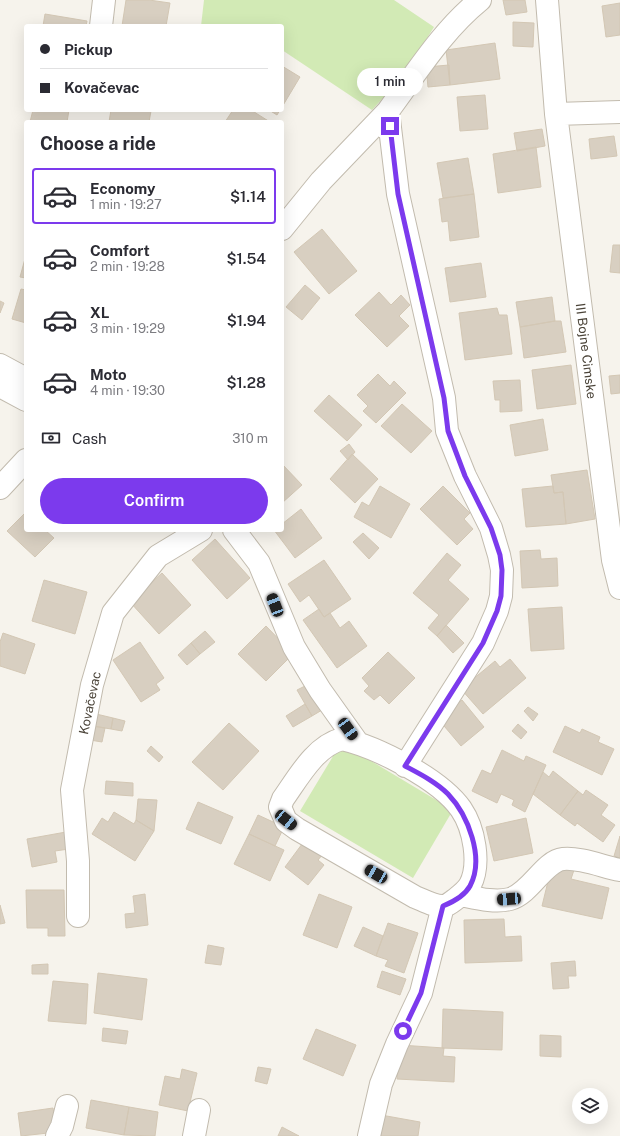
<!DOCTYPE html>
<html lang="en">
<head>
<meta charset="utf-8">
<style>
	body { margin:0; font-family:"Public Sans",sans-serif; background:#f2f2f3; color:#2b2b33; height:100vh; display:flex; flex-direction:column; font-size:15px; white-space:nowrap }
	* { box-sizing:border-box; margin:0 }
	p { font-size:13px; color:#7c7c81 }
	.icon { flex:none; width:22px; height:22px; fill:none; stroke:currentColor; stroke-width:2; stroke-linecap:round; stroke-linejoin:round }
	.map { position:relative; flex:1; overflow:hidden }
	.drawer { position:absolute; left:24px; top:120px; width:260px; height:412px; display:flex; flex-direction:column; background:#fff; border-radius:4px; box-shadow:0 4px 16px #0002 }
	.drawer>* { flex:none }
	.banner { position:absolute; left:24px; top:24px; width:260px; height:88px; border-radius:4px; box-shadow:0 4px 16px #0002; display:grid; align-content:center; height:88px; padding:0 16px; background:#fff }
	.fabs { position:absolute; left:572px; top:1088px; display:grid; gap:8px }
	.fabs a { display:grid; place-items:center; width:36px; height:36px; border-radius:50%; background:#fff; box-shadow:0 4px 16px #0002; font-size:20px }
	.end { position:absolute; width:18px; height:18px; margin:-9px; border:5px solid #7c3aed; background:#fff; box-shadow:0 0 0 2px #fff }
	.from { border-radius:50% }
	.bubble { position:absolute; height:28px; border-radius:14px; background:#fff; box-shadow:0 4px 16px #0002; font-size:13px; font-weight:600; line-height:28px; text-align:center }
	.car { position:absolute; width:12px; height:24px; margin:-12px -6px; border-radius:5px; box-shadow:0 0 3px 1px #0007; background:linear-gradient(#222 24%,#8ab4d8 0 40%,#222 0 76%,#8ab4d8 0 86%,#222 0) }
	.banner b { display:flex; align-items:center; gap:14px; height:38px; font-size:15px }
	.banner b+b { border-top:1px solid #e1e1e2 }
	.banner i { width:10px; height:10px; background:#2b2b33 }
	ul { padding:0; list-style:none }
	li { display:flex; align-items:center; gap:12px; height:56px; margin:0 8px 6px; padding:0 8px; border:2px solid transparent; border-radius:4px }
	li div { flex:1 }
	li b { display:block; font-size:15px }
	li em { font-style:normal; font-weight:600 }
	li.current { border-color:#7c3aed }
	li>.icon { width:36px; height:36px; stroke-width:1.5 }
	h2 { padding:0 16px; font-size:18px; line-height:48px }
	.pay { display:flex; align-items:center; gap:10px; height:44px; padding:0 16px; font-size:15px }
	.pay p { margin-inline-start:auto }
	.primary-button { display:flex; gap:8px; margin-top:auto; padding:8px 16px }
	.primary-button a { flex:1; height:46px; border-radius:24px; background:#7c3aed; color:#fff; font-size:16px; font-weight:600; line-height:46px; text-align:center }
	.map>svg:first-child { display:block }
	.green { fill:#d2eab5 }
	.building { fill:#d8cfc1; stroke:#d3c7b4 }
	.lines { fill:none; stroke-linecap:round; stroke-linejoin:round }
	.minor-casing { stroke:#c2bbae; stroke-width:24 }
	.minor { stroke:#fff; stroke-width:22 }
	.route { stroke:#7c3aed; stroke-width:5 }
	.labels { text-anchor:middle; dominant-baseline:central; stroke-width:4; stroke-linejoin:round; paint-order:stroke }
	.street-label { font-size:13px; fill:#4b4439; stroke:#fff }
</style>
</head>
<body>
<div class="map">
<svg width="620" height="1136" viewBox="0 0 620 1136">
	<rect width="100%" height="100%" fill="#f6f3ec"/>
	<path class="green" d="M204,0H394L434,27L404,75L372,110L282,50V26H201Z
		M341,743L453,810L413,878L300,811Z"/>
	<path class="building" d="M126,0H149L170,3L166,26H122Z
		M503,0H525L527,12L506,15Z
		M620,3V35L606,37L602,6Z
		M45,14L87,21L86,26H43Z
		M513,22L534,23L533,47L513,46Z
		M495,43L500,79L450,85L446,50Z
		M449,65L450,85L428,87L426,67Z
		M282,66L300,77L282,107Z
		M485,95L488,129L460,131L457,97Z
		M33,110H69L67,122H30Z
		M111,110H146L151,111L149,122H109Z
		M233,110H251L270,122H225Z
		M269,110H280L277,115Z
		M542,129L545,146L517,151L514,133Z
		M614,136L617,156L591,159L589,139Z
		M536,147L541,187L498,193L493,154Z
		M468,158L474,194L443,198L437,163Z
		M474,194L479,237L450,241L448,221L442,222L439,199Z
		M322,229L357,271L329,294L294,252Z
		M613,245H620V273L610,272Z
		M26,255V278L20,277Z
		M481,263L486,297L450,302L445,268Z
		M305,285L320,298L302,320L286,307Z
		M21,289L26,290V323L12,319Z
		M379,292L391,305L401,295L410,305L399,316L409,326L387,347L355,315Z
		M552,297L555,321L520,327L516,302Z
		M0,301L4,303L0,313Z
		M497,308L499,315H507L512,354L465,360L459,313Z
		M555,321H561L566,352L524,358L520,327Z
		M571,365L576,404L537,409L532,370Z
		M378,374L390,386L394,381L406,393L376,423L363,411L368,406L357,395Z
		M620,375V393L611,394L609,376Z
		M520,380L522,411L500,412V400H495L493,381Z
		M329,395L362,425L347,441L314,411Z
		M402,404L432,431L411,453L381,426Z
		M543,419L548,450L515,456L510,425Z
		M349,444L355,452L348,460L340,451Z
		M352,454L378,479L355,503L330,479Z
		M282,464L302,485L282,503Z
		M587,470L595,519L566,524L563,492L554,493L551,475Z
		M380,486L410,504L391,538L354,517L362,502L369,506Z
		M443,486L470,513L464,519L473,529L457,545L420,509Z
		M553,486L554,493L563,492L566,524L526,527L522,489Z
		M301,509L322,538L295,558L274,530H282V524Z
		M26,512V530H45L54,538L35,557L7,531Z
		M363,533L379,548L369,559L353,542Z
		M215,539L250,578L227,599L192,560Z
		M540,550L541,559L557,558L558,586L522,588L520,551Z
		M447,553L461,565L448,580L469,599L437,636L428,628L439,615L413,593Z
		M324,560L351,599L324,617L309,595L300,602L288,584Z
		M162,573L191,605L159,634L130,602Z
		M44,580L87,592L75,634L32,621Z
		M562,607L564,649L531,651L528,609Z
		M319,609L324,617L330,613L340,628L349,621L367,646L337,668L303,620Z
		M446,625L464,643L453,653L437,636Z
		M266,626L293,654L266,681L238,654Z
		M205,631L215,642L200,654L191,643Z
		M3,633L35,644L25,674L0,666V642Z
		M140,642L164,678L156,684L160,690L141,702L113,660Z
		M191,643L200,654L187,665L178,655Z
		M388,652L415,678L389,704L380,695L374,700L364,691L369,686L362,678Z
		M510,659L526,678L483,714L461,689L495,661L500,667Z
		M307,685L322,710L312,716L297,690Z
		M462,700L484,727L461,746L439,720Z
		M305,704L312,716L293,727L286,716Z
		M528,707L538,714L533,721L524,711Z
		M92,713L113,718L111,729L93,726Z
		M113,718L125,721L122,731L111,729Z
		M229,723L259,751L223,790L192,762Z
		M518,724L527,732L521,739L512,731Z
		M93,726L105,728L102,742L90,740Z
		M565,726L580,733L582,729L600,737L598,742L614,749L602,775L553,752Z
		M151,746L163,757L159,762L147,751Z
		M502,750L524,761L526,756L546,765L525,812L512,805L514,800L501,794L497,803L472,791L482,770L491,774Z
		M553,771L578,791L560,815L533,794L543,772L549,777Z
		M106,781L133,783V796L105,794Z
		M586,790L608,805L601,815L615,825L603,842L577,823L575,826L560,815L578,791L583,795Z
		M138,799L157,800L154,831L136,820Z
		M198,802L233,817L221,844L186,829Z
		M114,812L134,824L136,820L154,831L135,861L92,834L102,818L108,822Z
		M258,815L284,827L275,846L249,834Z
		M526,818L533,853L494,861L486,827Z
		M66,832L69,849L55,851L57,862L32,867L27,839Z
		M249,834L284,850L270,881L234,864Z
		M620,836V858L614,856Z
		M305,840L323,854L318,860L324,865L308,885L285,867Z
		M552,865L574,870L571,879L609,888L602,919L542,906Z
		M26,890H64L65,936H48V928H27Z
		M145,894L148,925L126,928L125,914L135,913L133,896Z
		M319,894L352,907L337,948L303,935Z
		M0,905L5,923L0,924Z
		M504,919L505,937L521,936L522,961L465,963L464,920Z
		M388,923L418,933L404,973L385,966L388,960L376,956Z
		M363,927L383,936L376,956L354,946Z
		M208,945L224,948L221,965L205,963Z
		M575,961L576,976H568L569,988L553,989L551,963Z
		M48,964V974H32V965Z
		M382,971L406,979L400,995L377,987Z
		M98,973L147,979L142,1020L94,1013Z
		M53,981L88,984L86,1024L48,1021Z
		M443,1009L503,1012L502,1050L442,1048Z
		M103,1028L128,1031L126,1044L102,1041Z
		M316,1029L356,1045L343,1076L303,1059Z
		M540,1035L561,1036V1057L540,1056Z
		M400,1045L444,1048L443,1056L455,1057L454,1082L397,1079Z
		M258,1067L271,1069L267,1084L255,1081Z
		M182,1069L197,1073L188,1111L159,1105L165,1076L180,1079Z
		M91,1100L129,1107L124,1135L86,1128Z
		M129,1107L158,1112L155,1136L124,1135Z
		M53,1108L57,1132L21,1136L18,1113Z
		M381,1115L420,1122L418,1136H378Z
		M282,1127L299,1136H278Z"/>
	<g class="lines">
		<g class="minor-casing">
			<path id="minor" d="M547,0L556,114L613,560L620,588
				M101,26L104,0
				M556,114L620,112
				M282,229L321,181L388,111
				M0,365L26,379
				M0,386L26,400
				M0,488L26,460
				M234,530L259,563L294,647L320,690L357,742
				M342,739C377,747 440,779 461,809C474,828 481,864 470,885C467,890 461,895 457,898C453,901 449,905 444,906C435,907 423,900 415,897L297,829L286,821L280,807L283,799C298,778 315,746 342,739Z
				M405,766L483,643L497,611L501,596L502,570L499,555L491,528L465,476L447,431L444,398L398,194L388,111C417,72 442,31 480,0
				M461,895C476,898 495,903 510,899C531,893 544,861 563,859C579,857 604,867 620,870
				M78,916V861L72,790L92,685L113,613L158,556L201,530
				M57,1136L62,1126L67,1106
				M194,1136L199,1110
				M369,1136L381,1084L397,1044L421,993L443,906"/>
		</g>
		<use href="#minor" class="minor"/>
	</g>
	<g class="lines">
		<path class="route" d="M390,126L398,194L444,398L448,431L465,476L491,528L500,555L502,570L501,596L497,611L483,643L405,766C420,774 436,782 448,794C468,815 485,858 470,886C465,895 453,902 443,906L421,993L403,1031"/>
	</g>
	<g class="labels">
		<g class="street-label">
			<text transform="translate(586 351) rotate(83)">III Bojne Cimske</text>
			<text transform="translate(90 703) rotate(-78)">Kovačevac</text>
		</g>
	</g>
</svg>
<div class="fabs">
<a><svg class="icon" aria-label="layers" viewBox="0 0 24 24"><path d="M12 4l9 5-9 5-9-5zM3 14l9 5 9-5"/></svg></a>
</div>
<i class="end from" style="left:403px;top:1031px"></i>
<i class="end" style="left:390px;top:126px"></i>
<div class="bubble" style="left:357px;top:68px;width:66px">1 min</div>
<i class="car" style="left:275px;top:605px;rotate:339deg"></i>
<i class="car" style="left:348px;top:729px;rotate:144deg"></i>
<i class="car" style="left:286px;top:820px;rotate:129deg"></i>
<i class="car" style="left:376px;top:874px;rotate:300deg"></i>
<i class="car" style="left:509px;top:899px;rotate:266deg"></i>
<div class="banner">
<b><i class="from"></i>Pickup</b>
<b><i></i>Kovačevac</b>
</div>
<section class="drawer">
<h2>Choose a ride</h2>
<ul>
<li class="current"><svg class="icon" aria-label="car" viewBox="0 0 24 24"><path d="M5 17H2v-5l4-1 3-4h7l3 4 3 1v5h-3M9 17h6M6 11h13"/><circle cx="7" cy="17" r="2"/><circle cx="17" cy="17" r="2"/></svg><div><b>Economy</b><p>1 min · 19:27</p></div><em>$1.14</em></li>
<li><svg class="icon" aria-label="car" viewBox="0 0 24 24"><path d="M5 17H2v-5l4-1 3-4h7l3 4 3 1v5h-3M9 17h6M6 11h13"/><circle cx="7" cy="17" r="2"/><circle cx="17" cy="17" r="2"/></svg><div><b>Comfort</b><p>2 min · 19:28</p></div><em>$1.54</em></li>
<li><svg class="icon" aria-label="car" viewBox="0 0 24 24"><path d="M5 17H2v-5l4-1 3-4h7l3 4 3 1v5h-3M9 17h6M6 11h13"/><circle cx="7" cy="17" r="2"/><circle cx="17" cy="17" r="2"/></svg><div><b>XL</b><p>3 min · 19:29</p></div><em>$1.94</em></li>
<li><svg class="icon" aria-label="car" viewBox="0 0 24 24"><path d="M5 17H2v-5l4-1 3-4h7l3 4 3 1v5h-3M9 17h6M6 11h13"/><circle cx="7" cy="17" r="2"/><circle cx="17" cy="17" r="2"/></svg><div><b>Moto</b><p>4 min · 19:30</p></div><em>$1.28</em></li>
</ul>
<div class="pay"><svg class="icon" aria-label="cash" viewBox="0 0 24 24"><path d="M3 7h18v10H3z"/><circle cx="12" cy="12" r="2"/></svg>Cash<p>310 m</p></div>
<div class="primary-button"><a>Confirm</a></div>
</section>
</div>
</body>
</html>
